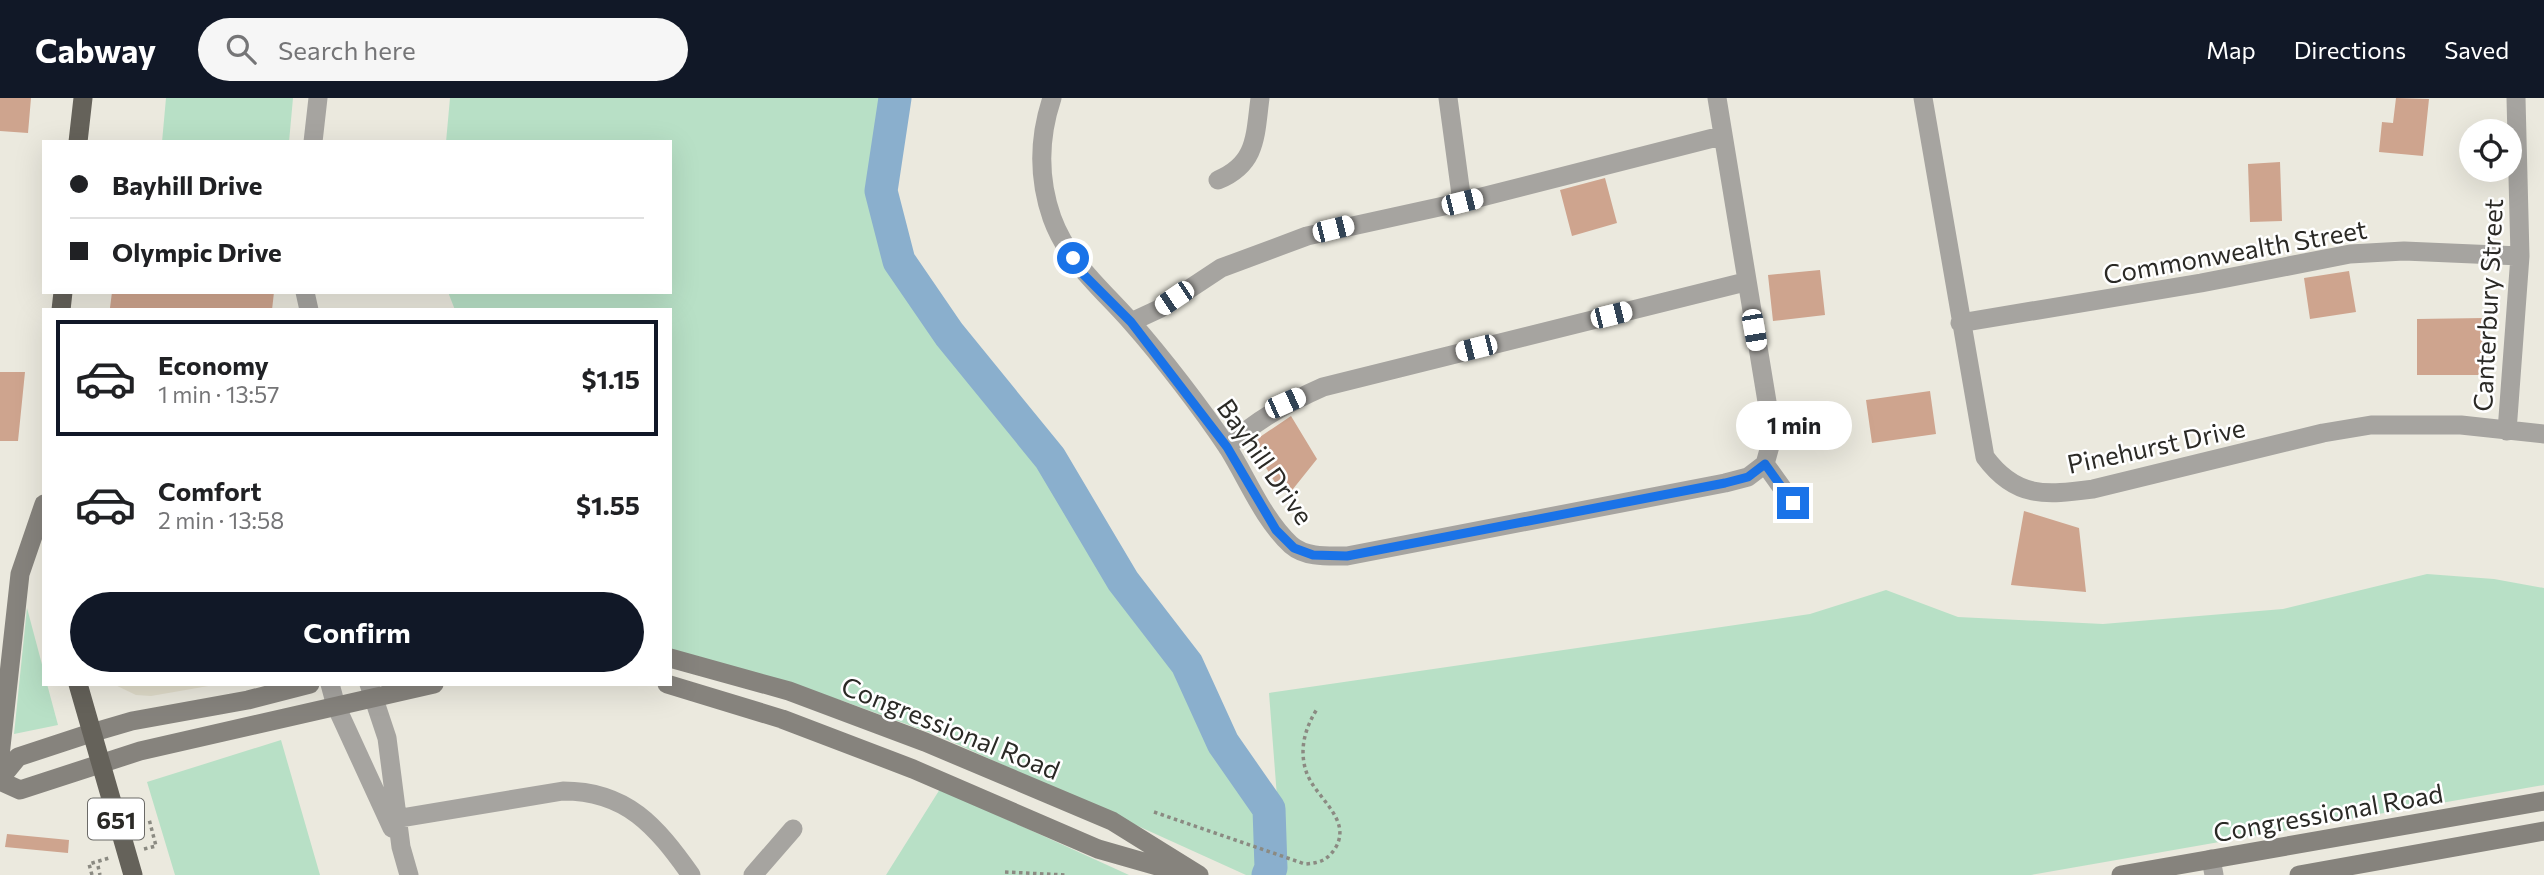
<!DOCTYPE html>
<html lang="en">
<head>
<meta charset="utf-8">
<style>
	body { margin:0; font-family:Commissioner,sans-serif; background:#f6f6f6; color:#202124; height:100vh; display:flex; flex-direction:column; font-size:26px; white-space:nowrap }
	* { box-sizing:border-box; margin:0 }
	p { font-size:23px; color:#757577 }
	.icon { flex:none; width:38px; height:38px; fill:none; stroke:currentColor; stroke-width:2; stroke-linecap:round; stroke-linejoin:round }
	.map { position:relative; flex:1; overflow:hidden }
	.details { position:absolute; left:42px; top:210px; width:630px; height:378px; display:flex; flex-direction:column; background:#fff; border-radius:0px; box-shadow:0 7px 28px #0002 }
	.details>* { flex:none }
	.guide { position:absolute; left:42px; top:42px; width:630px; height:154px; border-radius:0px; box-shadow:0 7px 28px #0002; display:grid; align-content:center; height:154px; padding:0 28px; background:#fff }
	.controls { position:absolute; left:2459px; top:21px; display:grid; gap:14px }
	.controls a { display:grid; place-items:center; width:63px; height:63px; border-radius:50%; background:#fff; box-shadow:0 7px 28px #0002; font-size:35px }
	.end { position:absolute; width:32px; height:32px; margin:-16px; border:9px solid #1a73e8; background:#fff; box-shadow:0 0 0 4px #fff }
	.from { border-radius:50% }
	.bubble { position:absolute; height:49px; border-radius:24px; background:#fff; box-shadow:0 7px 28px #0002; font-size:23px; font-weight:700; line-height:49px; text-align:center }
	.car { position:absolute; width:21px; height:42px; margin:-21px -10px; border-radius:9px; box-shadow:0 0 5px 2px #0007; background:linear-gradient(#fff 24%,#345 0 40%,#fff 0 76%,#345 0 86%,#fff 0) }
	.guide b { display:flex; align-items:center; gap:24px; height:66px; font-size:26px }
	.guide b+b { border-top:2px solid #e0e0e0 }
	.guide i { width:18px; height:18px; background:#202124 }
	ul { padding:12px 0 0; list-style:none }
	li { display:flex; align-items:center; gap:21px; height:116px; margin:0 14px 10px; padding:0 14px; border:4px solid transparent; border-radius:0px }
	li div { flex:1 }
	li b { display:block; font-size:26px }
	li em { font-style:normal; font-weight:700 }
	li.selected { border-color:#111827 }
	li>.icon { width:63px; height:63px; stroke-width:1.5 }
	.button { display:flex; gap:14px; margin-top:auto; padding:14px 28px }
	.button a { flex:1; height:80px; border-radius:42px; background:#111827; color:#fff; font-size:28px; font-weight:700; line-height:80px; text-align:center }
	header { display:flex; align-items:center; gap:42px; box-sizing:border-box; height:98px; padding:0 35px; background:#111827; color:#fff }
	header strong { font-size:33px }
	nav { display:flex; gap:38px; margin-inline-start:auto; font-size:24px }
	.search { width:490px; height:63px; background:#f6f6f6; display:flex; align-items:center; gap:18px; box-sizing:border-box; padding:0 24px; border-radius:38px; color:#757577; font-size:26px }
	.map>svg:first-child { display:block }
	.built { fill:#e0dcca }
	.green { fill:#b8e0c6 }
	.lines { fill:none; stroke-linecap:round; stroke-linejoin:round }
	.river { stroke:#8aafcd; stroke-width:33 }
	.building { fill:#cea48e }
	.path { stroke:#8b8a82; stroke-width:3.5; stroke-dasharray:3.5 3.5; stroke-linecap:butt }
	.minor { stroke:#a6a4a0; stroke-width:19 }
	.secondary { stroke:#86837d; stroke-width:19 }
	.trunk { stroke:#65625a; stroke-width:19 }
	.route { stroke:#1a73e8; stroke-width:9 }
	.labels { text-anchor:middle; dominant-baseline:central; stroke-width:5; stroke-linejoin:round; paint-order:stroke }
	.shield { fill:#fff; stroke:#6b6a67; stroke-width:2 }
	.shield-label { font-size:24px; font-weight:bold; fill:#2b2a26 }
	.street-label { font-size:26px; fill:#2b2a26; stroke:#fff }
</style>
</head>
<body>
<header>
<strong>Cabway</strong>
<div class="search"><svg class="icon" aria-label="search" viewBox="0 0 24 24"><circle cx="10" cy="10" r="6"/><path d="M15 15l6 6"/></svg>Search here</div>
<nav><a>Map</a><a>Directions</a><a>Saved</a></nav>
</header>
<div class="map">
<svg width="2544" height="777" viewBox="0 0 2544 777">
	<rect width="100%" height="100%" fill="#ebe9de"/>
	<path class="built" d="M113,586H220L151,598L136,597Z"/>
	<path class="green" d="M166,0H293L289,44H162Z
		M450,0H895L881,93L899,163L949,236L1050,360L1123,483L1187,566L1223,645L1269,711L1277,768L1269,777H1246L939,638L843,603L670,555V212H455L448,194H670V44H446Z
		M2427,476L2494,481L2544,490V687L2031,777H1283L1269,595L1810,516L1886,492L1958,519L2103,526L2283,511Z
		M27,510L44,574V586H47L58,627L14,636Z
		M281,642L320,777H175L147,684Z
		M940,691L1129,777H886Z"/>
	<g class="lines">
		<path class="river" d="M895,0L881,93L899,163L949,236L1050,360L1123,483L1187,566L1223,645L1269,711L1271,770L1268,777"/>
	</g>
	<path class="building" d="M0,0H31L28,35L0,33Z
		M2396,0L2429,1L2423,58L2379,54L2382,24L2393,25Z
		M2280,64L2282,123L2250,124L2248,66Z
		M1605,80L1617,125L1572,138L1560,92Z
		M1820,172L1825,217L1773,223L1768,177Z
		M2349,173L2356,214L2310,221L2304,180Z
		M112,194H274L272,212L110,210Z
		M2484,220V277H2417V221Z
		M0,274H25L18,343H0Z
		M1930,293L1936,336L1872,345L1866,302Z
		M1291,318L1317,361L1289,396L1276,386L1251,345Z
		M2024,413L2079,430L2086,494L2011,487Z
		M7,736L69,742L68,755L5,749Z"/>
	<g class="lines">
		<path class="path" d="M1154,714L1305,766C1320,765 1328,762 1336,749C1352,720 1314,699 1306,673C1299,651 1305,630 1317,611
			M144,751L156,748L149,721
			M98,768L100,777
			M1005,774L1066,777
			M92,777L89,766L109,760"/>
		<path class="minor" d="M1052,0C1039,39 1038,80 1052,120C1068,164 1101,190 1131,224C1162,259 1202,311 1228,350C1248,382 1263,421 1291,447C1306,460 1329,458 1347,458L1725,385L1748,379L1765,366
			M1448,0L1462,104
			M1717,0L1771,328L1770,348L1765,366
			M1923,0L1985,359C2016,401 2046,397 2093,391L2323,335L2371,327H2461L2544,336
			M313,44L318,0
			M1218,82C1257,66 1255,38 1260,0
			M305,194L309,212
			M1131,224L1159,211L1221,170L1307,138L1462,104L1721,38
			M1960,225L2201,185L2350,156L2404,153L2520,158
			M2507,333L2520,158L2516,0
			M1227,349C1256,322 1287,305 1323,289L1745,184
			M1765,366L1793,405
			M330,586L336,608L392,730
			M369,586L387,640L401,749L409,777
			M389,722L563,693C627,693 656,728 691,777
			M2211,761L2214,777
			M753,777L793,731"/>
		<path class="secondary" d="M670,560L789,593L925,644L1112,723L1199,777
			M667,586L782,621L913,671L1098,751L1185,776
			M0,658L20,476L44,406
			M0,681L18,659L91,635L132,623L248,602L310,586
			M0,683L20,692L140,653L434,586
			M2121,777L2544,703
			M2299,777L2544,733"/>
		<path class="trunk" d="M78,44L83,0
			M61,212L63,194
			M78,586L133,777"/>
	</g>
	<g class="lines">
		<path class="route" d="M1073,160L1081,174L1131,224L1227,349L1276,432L1294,450L1313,457L1347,458L1725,385L1748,379L1765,366L1793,405"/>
	</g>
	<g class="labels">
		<rect class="shield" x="88" y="700.5" width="56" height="41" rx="5"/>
		<g class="shield-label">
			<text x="116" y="721">651</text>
		</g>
		<g class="street-label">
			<text transform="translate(2235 153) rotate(-10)">Commonwealth Street</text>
			<text transform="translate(2487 207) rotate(-87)">Canterbury Street</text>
			<text transform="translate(2156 347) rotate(-12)">Pinehurst Drive</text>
			<text transform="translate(1266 363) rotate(55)">Bayhill Drive</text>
			<text transform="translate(951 629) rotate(22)">Congressional Road</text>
			<text transform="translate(2328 714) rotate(-10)">Congressional Road</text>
		</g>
	</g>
</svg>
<div class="controls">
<a><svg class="icon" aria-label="locate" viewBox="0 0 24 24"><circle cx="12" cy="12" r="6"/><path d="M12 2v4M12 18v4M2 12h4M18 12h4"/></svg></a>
</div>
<i class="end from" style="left:1073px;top:160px"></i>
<i class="end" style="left:1793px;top:405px"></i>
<div class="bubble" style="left:1736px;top:303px;width:116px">1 min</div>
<i class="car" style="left:1462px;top:104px;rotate:76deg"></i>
<i class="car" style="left:1333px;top:131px;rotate:76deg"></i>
<i class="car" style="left:1174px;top:200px;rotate:236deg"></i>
<i class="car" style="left:1611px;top:217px;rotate:76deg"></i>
<i class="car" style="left:1754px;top:232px;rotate:170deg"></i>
<i class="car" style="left:1476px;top:250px;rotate:256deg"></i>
<i class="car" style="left:1285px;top:305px;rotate:66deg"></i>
<div class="guide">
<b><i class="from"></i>Bayhill Drive</b>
<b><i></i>Olympic Drive</b>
</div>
<section class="details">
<ul>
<li class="selected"><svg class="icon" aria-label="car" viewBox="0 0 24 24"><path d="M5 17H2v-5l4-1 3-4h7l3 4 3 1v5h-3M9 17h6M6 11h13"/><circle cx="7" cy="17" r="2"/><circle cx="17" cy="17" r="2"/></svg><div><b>Economy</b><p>1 min · 13:57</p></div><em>$1.15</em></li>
<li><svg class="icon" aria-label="car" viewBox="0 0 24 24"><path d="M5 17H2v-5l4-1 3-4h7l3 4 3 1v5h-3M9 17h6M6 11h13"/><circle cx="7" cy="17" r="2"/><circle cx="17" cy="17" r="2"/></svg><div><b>Comfort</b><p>2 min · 13:58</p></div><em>$1.55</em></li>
</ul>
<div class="button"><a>Confirm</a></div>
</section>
</div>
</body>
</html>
